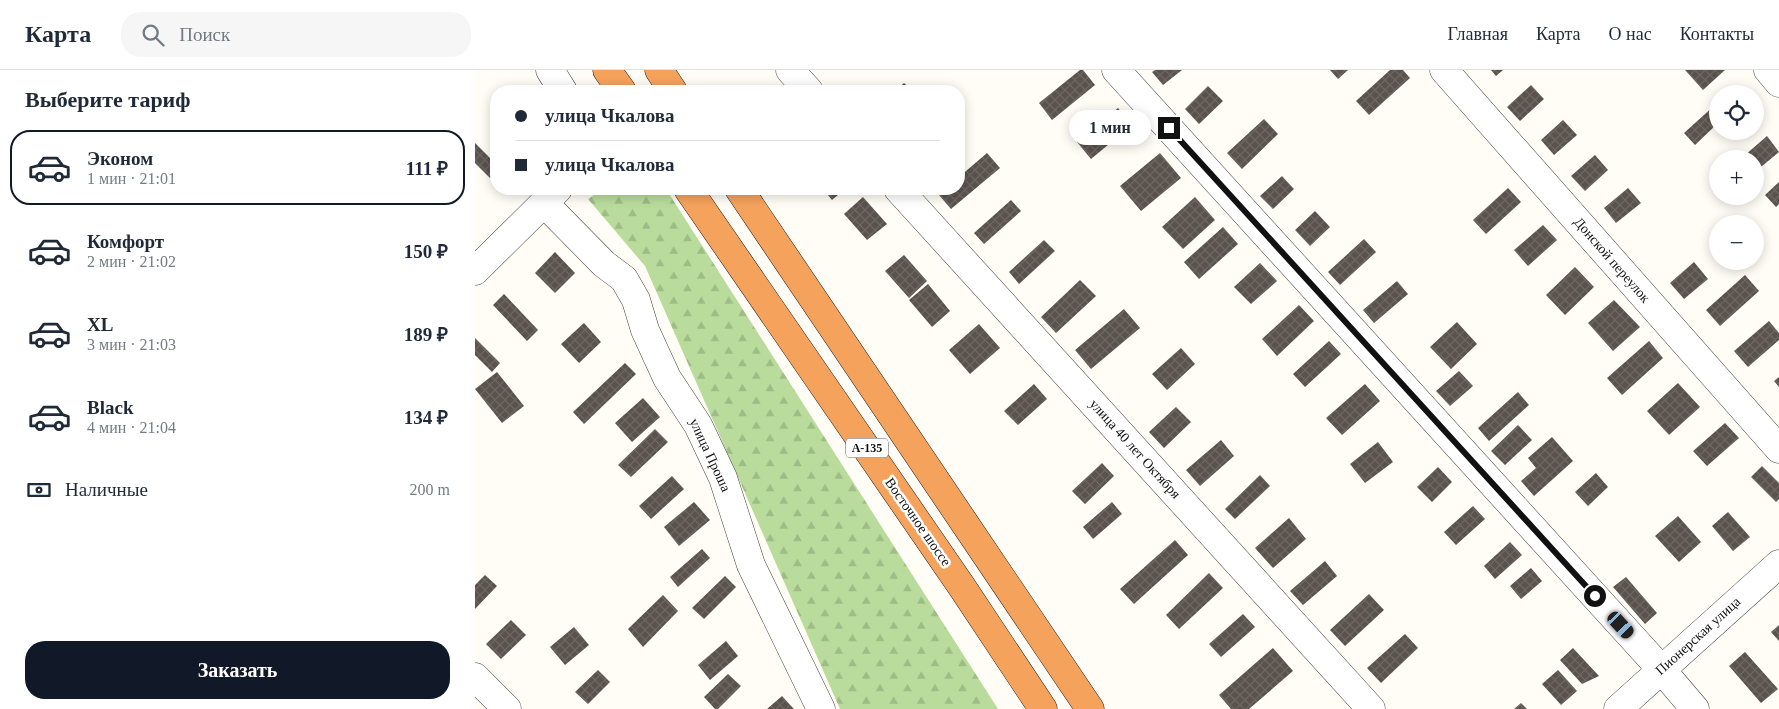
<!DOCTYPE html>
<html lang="ru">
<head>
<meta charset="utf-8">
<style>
	body { margin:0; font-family:Georgia,serif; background:#f6f6f7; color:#1f2937; height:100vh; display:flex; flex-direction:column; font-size:19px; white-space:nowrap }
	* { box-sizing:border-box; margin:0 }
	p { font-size:16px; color:#747a83 }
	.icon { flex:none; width:28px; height:28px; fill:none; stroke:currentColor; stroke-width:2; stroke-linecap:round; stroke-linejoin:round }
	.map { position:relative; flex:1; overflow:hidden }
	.details { display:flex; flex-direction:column; background:#fff; width:475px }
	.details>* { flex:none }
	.guide { position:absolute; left:15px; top:15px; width:475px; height:110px; border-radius:20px; box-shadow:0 2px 12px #0003; display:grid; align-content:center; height:110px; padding:0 25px; background:#fff }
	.fabs { position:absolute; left:1234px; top:15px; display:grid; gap:10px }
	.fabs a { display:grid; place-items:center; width:55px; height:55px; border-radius:50%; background:#fff; box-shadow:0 2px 12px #0003; font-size:25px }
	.end { position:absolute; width:22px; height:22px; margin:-11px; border:6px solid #111; background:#fff; box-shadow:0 0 0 2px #fff }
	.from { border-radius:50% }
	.bubble { position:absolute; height:35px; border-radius:18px; background:#fff; box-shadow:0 2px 12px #0003; font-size:16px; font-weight:700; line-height:35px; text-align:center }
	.car { position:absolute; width:15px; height:30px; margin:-15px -8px; border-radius:6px; box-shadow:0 0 4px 1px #0007; background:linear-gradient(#222 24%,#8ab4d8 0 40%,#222 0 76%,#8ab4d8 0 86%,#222 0) }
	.guide b { display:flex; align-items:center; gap:18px; height:48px; font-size:19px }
	.guide b+b { border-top:1px solid #e0e1e3 }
	.guide i { width:12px; height:12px; background:#1f2937 }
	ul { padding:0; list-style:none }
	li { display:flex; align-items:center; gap:15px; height:75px; margin:0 10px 8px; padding:0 15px; border:2px solid transparent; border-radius:20px }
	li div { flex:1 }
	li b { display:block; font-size:19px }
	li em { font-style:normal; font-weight:700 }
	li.current { border-color:#111827 }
	li>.icon { width:45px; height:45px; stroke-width:1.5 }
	h2 { padding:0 25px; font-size:22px; line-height:60px }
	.pay { display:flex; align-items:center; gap:12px; height:55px; padding:0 25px; font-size:19px }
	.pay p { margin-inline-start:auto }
	.primary-button { display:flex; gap:10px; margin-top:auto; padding:10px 25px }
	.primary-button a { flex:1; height:58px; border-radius:20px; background:#111827; color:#fff; font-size:20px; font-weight:700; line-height:58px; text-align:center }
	header { display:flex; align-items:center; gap:30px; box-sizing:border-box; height:70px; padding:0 25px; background:#fff; border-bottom:1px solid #e0e1e3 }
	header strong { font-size:24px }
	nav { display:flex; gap:28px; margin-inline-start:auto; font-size:18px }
	.search { width:350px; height:45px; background:#f6f6f7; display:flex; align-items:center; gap:12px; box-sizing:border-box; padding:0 18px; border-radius:20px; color:#747a83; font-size:19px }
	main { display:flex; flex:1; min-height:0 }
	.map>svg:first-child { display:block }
	.forest { fill:url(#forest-firs) }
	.building { fill:url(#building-cross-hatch) }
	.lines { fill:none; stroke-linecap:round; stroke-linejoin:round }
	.minor-casing { stroke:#444; stroke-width:29 }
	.highway-casing { stroke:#222; stroke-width:29 }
	.minor { stroke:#fff; stroke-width:28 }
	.highway { stroke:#f5a25d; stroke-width:28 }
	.route { stroke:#111; stroke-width:6 }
	.labels { text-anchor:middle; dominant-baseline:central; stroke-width:5; stroke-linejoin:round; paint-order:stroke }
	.shield { fill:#fff; stroke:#585858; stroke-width:1 }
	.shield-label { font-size:12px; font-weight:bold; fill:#111 }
	.street-label { font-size:14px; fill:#111; stroke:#fff }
</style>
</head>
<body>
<header>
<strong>Карта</strong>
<div class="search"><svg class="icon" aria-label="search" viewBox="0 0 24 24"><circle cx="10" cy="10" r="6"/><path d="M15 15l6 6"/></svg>Поиск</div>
<nav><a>Главная</a><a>Карта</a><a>О нас</a><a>Контакты</a></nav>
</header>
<main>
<section class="details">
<h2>Выберите тариф</h2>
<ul>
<li class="current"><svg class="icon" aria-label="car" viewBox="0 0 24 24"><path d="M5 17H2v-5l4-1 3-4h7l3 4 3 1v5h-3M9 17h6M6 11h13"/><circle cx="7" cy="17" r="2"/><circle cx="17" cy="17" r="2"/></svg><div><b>Эконом</b><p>1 мин · 21:01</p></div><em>111 ₽</em></li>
<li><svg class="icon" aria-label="car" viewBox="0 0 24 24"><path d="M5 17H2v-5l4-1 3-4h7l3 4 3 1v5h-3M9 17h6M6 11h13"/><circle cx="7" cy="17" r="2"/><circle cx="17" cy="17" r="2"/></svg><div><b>Комфорт</b><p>2 мин · 21:02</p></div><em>150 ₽</em></li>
<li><svg class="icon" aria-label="car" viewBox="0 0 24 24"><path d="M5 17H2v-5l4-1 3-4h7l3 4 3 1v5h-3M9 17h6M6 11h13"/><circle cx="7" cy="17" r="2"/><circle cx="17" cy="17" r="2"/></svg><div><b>XL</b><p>3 мин · 21:03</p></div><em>189 ₽</em></li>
<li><svg class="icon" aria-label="car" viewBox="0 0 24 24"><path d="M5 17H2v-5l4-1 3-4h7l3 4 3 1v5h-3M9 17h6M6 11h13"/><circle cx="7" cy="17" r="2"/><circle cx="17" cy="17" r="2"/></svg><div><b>Black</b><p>4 мин · 21:04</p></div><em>134 ₽</em></li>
</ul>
<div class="pay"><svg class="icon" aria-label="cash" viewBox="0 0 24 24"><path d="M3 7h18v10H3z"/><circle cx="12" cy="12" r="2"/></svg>Наличные<p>200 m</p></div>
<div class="primary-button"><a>Заказать</a></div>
</section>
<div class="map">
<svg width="1304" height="639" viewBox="0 0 1304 639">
	<defs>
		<pattern id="forest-firs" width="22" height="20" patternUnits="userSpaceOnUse" patternTransform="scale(1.25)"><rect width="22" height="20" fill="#b9dc9c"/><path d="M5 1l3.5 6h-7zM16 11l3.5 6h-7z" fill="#9ebc85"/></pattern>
		<pattern id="building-cross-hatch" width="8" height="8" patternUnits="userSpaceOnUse" patternTransform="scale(1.25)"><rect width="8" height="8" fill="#5a524d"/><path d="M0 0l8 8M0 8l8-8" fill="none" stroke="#6d6662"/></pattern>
	</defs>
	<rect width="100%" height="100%" fill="#fffdf5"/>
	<path class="forest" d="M128,119H191L523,639H365L170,196L113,129Z"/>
	<path class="building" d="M605,0H608L620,15L577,50L564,33Z
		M680,0H707L688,15L677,2Z
		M855,0H873L863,9Z
		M915,0H928L935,8L894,45L881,31Z
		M1016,0H1028L1021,6Z
		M1210,0H1250L1228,20Z
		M429,13L438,21H420Z
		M1056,15L1069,29L1045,51L1032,37Z
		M733,16L748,31L724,54L710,39Z
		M1240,35L1242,38V54L1220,75L1209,63Z
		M643,38L657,55L616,89L602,72Z
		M789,49L803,64L767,99L752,83Z
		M1088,50L1102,65L1079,85L1066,70Z
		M1292,66L1304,82L1281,101L1280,89H1272L1269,86Z
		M0,73L21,94V101L15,108L0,93Z
		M512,83L525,98L476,139L464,125L470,119H484V107Z
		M685,83L706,108L666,141L645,116Z
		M1120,85L1133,100L1110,121L1096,106Z
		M807,106L819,119L798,139L785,126Z
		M1304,112V134L1301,137L1290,125Z
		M1033,118L1046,132L1011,164L998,150Z
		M1153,118L1166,133L1141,153L1129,138Z
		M348,119H370L357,130Z
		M388,127L412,154L392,170L369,144Z
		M720,127L740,150L708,179L687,157Z
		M536,130L546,141L509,174L499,163Z
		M840,141L855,157L835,176L820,160Z
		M1068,155L1082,170L1053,196L1039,180Z
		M748,157L763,174L724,209L709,192Z
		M889,169L901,182L865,215L853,202Z
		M569,170L580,181L544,214L534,202Z
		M80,182L100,203L80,223L60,203Z
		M429,185L452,211L434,228L410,201Z
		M1219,192L1233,209L1209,229L1195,213Z
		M785,193L802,211L776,234L759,217Z
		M1100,197L1119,217L1090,245L1071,225Z
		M1270,205L1284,221L1245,256L1231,240Z
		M605,210L621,226L581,263L566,247Z
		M922,211L933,224L899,253L888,240Z
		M453,214L475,241L457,257L434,230Z
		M29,224L63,260L52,271L18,235Z
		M1139,230L1165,257L1138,281L1113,253Z
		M824,235L839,251L802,286L787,269Z
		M649,239L665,258L616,299L600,280Z
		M1294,251L1304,263V270L1273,297L1259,281Z
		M982,252L1002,274L976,299L955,277Z
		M109,253L126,272L104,293L86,274Z
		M504,254L525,278L495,304L474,280Z
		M0,268L25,293L17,302L0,285Z
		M854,271L866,284L830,317L818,304Z
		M1174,271L1188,288L1147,325L1132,308Z
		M706,278L720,294L692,320L677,304Z
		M150,293L161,304L109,354L98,342Z
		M984,301L998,316L975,336L961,321Z
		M22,302L49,336L27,353L0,319Z
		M1304,307V317L1299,311Z
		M1203,313L1225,337L1194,365L1172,341Z
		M559,314L572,329L543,355L529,341Z
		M890,314L905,331L867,365L851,348Z
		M1043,322L1054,335L1014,371L1003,358Z
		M168,328L185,347L157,372L140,353Z
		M701,337L716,352L689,378L674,362Z
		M1250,353L1264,368L1232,396L1218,381Z
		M1043,355L1057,370L1030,395L1016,381Z
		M180,359L193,372L156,407L143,395Z
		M1077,367L1098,391L1059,426L1046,411L1061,398L1053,388Z
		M746,370L759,386L725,416L711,400Z
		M903,372L918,392L890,413L875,394Z
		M627,393L639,406L610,434L597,421Z
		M1287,396L1304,413V429L1301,432L1276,407Z
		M963,397L977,412L957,432L942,417Z
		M1121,403L1133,417L1113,436L1100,422Z
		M785,405L795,416L760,449L750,439Z
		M197,406L209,419L176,449L164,436Z
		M219,432L235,450L204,476L189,457Z
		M637,432L647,444L618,469L608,457Z
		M998,436L1010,449L981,475L969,462Z
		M1253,442L1275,467L1258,481L1237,456Z
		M1203,446L1226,472L1204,492L1180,466Z
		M814,448L831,469L798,498L780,478Z
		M700,470L713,485L659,534L645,519Z
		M1035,472L1047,485L1020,509L1009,496Z
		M227,479L235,488L203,517L195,507Z
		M850,491L862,506L828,535L815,521Z
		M1056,498L1067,511L1046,529L1035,516Z
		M734,503L748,518L704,559L691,545Z
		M10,505L22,516L0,539V515Z
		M250,506L261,517L229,549L217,538Z
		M1151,507L1182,543L1170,554L1138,517Z
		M894,524L909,540L870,576L855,560Z
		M188,525L203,541L168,577L153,559Z
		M768,544L780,557L746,587L734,574Z
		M36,550L51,565L26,589L11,574Z
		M1304,555V571L1296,562Z
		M99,557L114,575L90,595L75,577Z
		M930,564L943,578L906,613L892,598Z
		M251,571L263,586L235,610L223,595Z
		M798,578L818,601L774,639H756L744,625Z
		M1098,578L1124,606L1107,614L1085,590Z
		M1270,582L1303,619L1286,633L1254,596Z
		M123,600L135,612L113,634L100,622Z
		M1083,600L1102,621L1086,635L1067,614Z
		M253,604L266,616L243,639H240L229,627Z
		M307,626L319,639H292Z
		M1046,633L1052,639H1039Z"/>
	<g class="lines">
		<g class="minor-casing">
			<path id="minor" d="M75,0L88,21
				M315,0L334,21
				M641,0L1186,599L1220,639
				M969,0L1304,379
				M1293,0L1304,13
				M423,119L896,639
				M69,133L129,194L149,209L161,230L170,260L192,308L223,355L248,408L276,495L346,639
				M0,201L83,119
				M0,607L32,639
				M1143,639L1304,494"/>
		</g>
		<g class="highway-casing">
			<path id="highway" d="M132,0L147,21
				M184,0L198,21
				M213,119L487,517L568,639
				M264,119L615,639"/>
		</g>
		<use href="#minor" class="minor"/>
		<use href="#highway" class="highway"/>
	</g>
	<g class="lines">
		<path class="route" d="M694,58L1120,526"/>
	</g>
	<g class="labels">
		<rect class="shield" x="371" y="368.5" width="42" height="19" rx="4"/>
		<g class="shield-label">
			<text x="392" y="378">А-135</text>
		</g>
		<g class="street-label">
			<text transform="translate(1137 190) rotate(49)">Донской переулок</text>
			<text transform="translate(660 379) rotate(48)">улица 40 лет Октября</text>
			<text transform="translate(235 385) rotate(65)">улица Проша</text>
			<text transform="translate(443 452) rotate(55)">Восточное шоссе</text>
			<text transform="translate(1223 566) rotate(-42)">Пионерская улица</text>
		</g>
	</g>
</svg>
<div class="fabs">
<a><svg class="icon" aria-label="locate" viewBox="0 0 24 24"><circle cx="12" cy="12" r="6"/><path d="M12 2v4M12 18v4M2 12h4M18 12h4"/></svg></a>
<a>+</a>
<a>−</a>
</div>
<i class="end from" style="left:1120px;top:526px"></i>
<i class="end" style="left:694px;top:58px"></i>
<div class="bubble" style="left:594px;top:40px;width:82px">1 мин</div>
<i class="car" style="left:1146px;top:555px;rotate:137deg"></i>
<div class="guide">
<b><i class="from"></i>улица Чкалова</b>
<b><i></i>улица Чкалова</b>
</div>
</div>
</main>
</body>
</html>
